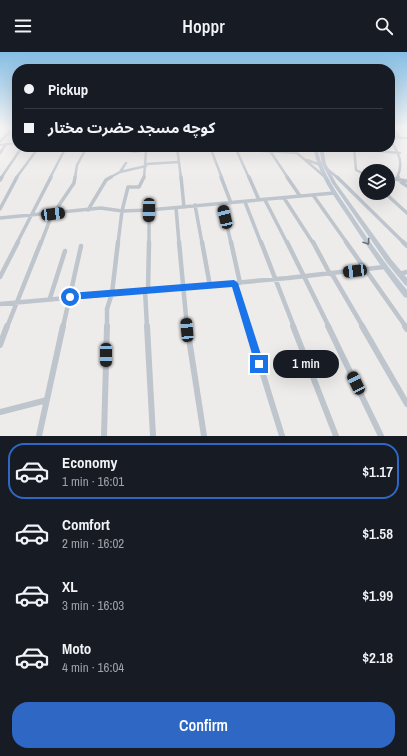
<!DOCTYPE html>
<html lang="en">
<head>
<meta charset="utf-8">
<style>
	body { margin:0; font-family:"Archivo Narrow","Noto Sans Arabic",sans-serif; background:#20242c; color:#f1f3f6; height:100vh; display:flex; flex-direction:column; font-size:15px; white-space:nowrap }
	* { box-sizing:border-box; margin:0 }
	p { font-size:13px; color:#9ea1a6 }
	.icon { flex:none; width:22px; height:22px; fill:none; stroke:currentColor; stroke-width:2; stroke-linecap:round; stroke-linejoin:round }
	.map { position:relative; height:384px; overflow:hidden }
	.side { display:flex; flex-direction:column; background:#171b24; flex:1 }
	.side>* { flex:none }
	.banner { position:absolute; left:12px; top:12px; width:383px; height:88px; border-radius:16px; box-shadow:0 4px 16px #0002; display:grid; align-content:center; height:88px; padding:0 12px; background:#171b24 }
	.fabs { position:absolute; left:359px; top:112px; display:grid; gap:8px }
	.fabs a { display:grid; place-items:center; width:36px; height:36px; border-radius:50%; background:#171b24; box-shadow:0 4px 16px #0002; font-size:20px }
	.end { position:absolute; width:18px; height:18px; margin:-9px; border:5px solid #1a73e8; background:#fff; box-shadow:0 0 0 2px #fff }
	.from { border-radius:50% }
	.bubble { position:absolute; height:28px; border-radius:14px; background:#171b24; box-shadow:0 4px 16px #0002; font-size:13px; font-weight:600; line-height:28px; text-align:center }
	.car { position:absolute; width:12px; height:24px; margin:-12px -6px; border-radius:5px; box-shadow:0 0 3px 1px #0007; background:linear-gradient(#222 24%,#8ab4d8 0 40%,#222 0 76%,#8ab4d8 0 86%,#222 0) }
	.banner b { display:flex; align-items:center; gap:14px; height:38px; font-size:15px }
	.banner b+b { border-top:1px solid #363941 }
	.banner i { width:10px; height:10px; background:#f1f3f6 }
	ul { padding:7px 0 0; list-style:none }
	li { display:flex; align-items:center; gap:12px; height:56px; margin:0 8px 6px; padding:0 4px; border:2px solid transparent; border-radius:16px }
	li div { flex:1 }
	li b { display:block; font-size:15px }
	li em { font-style:normal; font-weight:600 }
	li.on { border-color:#2f68c4 }
	li>.icon { width:36px; height:36px; stroke-width:1.5 }
	.primary-button { display:flex; gap:8px; margin-top:auto; padding:8px 12px }
	.primary-button a { flex:1; height:46px; border-radius:16px; background:#2f68c4; color:#fff; font-size:16px; font-weight:600; line-height:46px; text-align:center }
	header { display:flex; justify-content:space-between; align-items:center; height:52px; padding:0 12px; background:#171b24; font-size:18px; font-weight:600 }
	.map>svg:first-child { display:block }
	.lines { fill:none; stroke-linecap:round; stroke-linejoin:round }
	.street-far3 { stroke:#bec5cc; stroke-width:2.5 }
	.street-far2 { stroke:#bec5cc; stroke-width:3.5 }
	.street-far1 { stroke:#bec5cc; stroke-width:4.5 }
	.street { stroke:#bec5cc; stroke-width:6 }
	.secondary { fill:#bec6d0; fill-rule:evenodd }
	.oneway { stroke:#6a727b }
	.route { fill:#1a73e8 }
</style>
</head>
<body>
<header><svg class="icon" aria-label="menu" viewBox="0 0 24 24"><path d="M4 6h16M4 12h16M4 18h16"/></svg>Hoppr<svg class="icon" aria-label="search" viewBox="0 0 24 24"><circle cx="10" cy="10" r="6"/><path d="M15 15l6 6"/></svg></header>
<div class="map">
<svg width="407" height="384" viewBox="0 0 407 384">
	<rect width="100%" height="100%" fill="#eeeceb"/>
	<g class="lines">
		<path class="street-far3" d="M390,76L401,86
			M7,82H17
			M390,85L407,86
			M390,88C399,101 404,111 397,126
			M0,90L13,76
			M177,95L181,126
			M210,95L222,126
			M290,95L325,125
			M354,95L356,118L366,123
			M236,97L249,126
			M369,98L400,101
			M270,99L288,126
			M0,101L6,92
			M307,108L318,112
			M146,112L179,110
			M326,116L338,126
			M120,120L126,111
			M1,126L22,95
			M16,126L39,95
			M50,126L66,95
			M75,126L77,113L87,95
			M109,126L120,120L146,114
			M144,126L146,99"/>
		<path class="street-far2" d="M181,125L184,155
			M221,125L231,151
			M249,125L259,148
			M287,125L300,144
			M337,125L404,191
			M388,126L407,129
			M397,127L398,125
			M0,128L2,125
			M401,130L407,134
			M385,141L407,161
			M313,143L347,191
			M284,146L313,191
			M265,148L287,191
			M245,150L261,191
			M222,152L231,191
			M195,153L202,191
			M176,156L179,191
			M0,157L17,125
			M88,158L106,128L111,125
			M0,166L101,156L122,159L149,158L334,141
			M17,191L51,125
			M41,191L51,165L74,131L75,125
			M118,191L122,159L128,135H139L144,125
			M149,191V158"/>
		<path class="street-far1" d="M179,190L187,275
			M202,190L210,234
			M231,190L240,231
			M261,190L294,275
			M287,190L329,275
			M313,190L330,222
			M346,190L406,275
			M403,190L407,194
			M332,222L363,275
			M399,222L407,220
			M0,225L18,190
			M234,231L248,275
			M145,238L147,275
			M148,239L149,190
			M50,246L65,199
			M0,252L288,226L384,215
			M7,275L41,190
			M63,275L81,194
			M107,275V257L112,241L118,190"/>
		<path class="street" d="M147,274L153,384
			M187,274L204,384
			M248,274L282,384
			M293,274L336,384
			M328,274L381,384
			M362,274L407,352
			M405,274L407,277
			M0,293L7,274
			M0,360L47,348
			M39,384L63,274
			M104,384L107,274"/>
		<path class="secondary" d="M17,90V92L0,94V92Z
			M106,95H114L134,99L166,95H178L176,96L134,101Z
			M223,95L295,100L297,101L295,102L240,99Z
			M313,95H317C322,121 337,141 352,163C369,189 387,214 407,238V246L404,245C384,219 366,193 348,165C333,143 318,122 313,95Z
			M319,95H323L326,112L336,131L391,207L407,226V234L405,233L387,211L332,131L322,112Z"/>
	</g>
	<defs><path id="oneway-chevron" d="M-2-3.5L2.5 0L-2 3.5" fill="none" stroke-width="1.6" stroke-linecap="round" stroke-linejoin="round"/></defs>
	<use class="oneway" href="#oneway-chevron" transform="translate(367 190) rotate(56)"/>
	<linearGradient id="sky" x2="0" y2="1"><stop stop-color="#85bde4"/><stop offset="0.59" stop-color="#f7f6f6"/><stop offset="1" stop-color="#f7f6f6" stop-opacity="0"/></linearGradient>
	<rect width="407" height="129" fill="url(#sky)"/>
	<path class="route" d="M234,228L238,231L264,312L263,315L259,316L256,315L255,312L232,235L70,248L66,245L70,241Z"/>
</svg>
<div class="fabs">
<a><svg class="icon" aria-label="layers" viewBox="0 0 24 24"><path d="M12 4l9 5-9 5-9-5zM3 14l9 5 9-5"/></svg></a>
</div>
<i class="end from" style="left:70px;top:245px"></i>
<i class="end" style="left:259px;top:312px"></i>
<div class="bubble" style="left:273px;top:298px;width:66px">1 min</div>
<i class="car" style="left:149px;top:158px;rotate:181deg"></i>
<i class="car" style="left:53px;top:162px;rotate:83deg"></i>
<i class="car" style="left:225px;top:165px;rotate:347deg"></i>
<i class="car" style="left:355px;top:219px;rotate:263deg"></i>
<i class="car" style="left:187px;top:278px;rotate:355deg"></i>
<i class="car" style="left:106px;top:303px;rotate:180deg"></i>
<i class="car" style="left:356px;top:331px;rotate:334deg"></i>
<div class="banner">
<b><i class="from"></i>Pickup</b>
<b><i></i>کوچه مسجد حضرت مختار</b>
</div>
</div>
<section class="side">
<ul>
<li class="on"><svg class="icon" aria-label="car" viewBox="0 0 24 24"><path d="M5 17H2v-5l4-1 3-4h7l3 4 3 1v5h-3M9 17h6M6 11h13"/><circle cx="7" cy="17" r="2"/><circle cx="17" cy="17" r="2"/></svg><div><b>Economy</b><p>1 min · 16:01</p></div><em>$1.17</em></li>
<li><svg class="icon" aria-label="car" viewBox="0 0 24 24"><path d="M5 17H2v-5l4-1 3-4h7l3 4 3 1v5h-3M9 17h6M6 11h13"/><circle cx="7" cy="17" r="2"/><circle cx="17" cy="17" r="2"/></svg><div><b>Comfort</b><p>2 min · 16:02</p></div><em>$1.58</em></li>
<li><svg class="icon" aria-label="car" viewBox="0 0 24 24"><path d="M5 17H2v-5l4-1 3-4h7l3 4 3 1v5h-3M9 17h6M6 11h13"/><circle cx="7" cy="17" r="2"/><circle cx="17" cy="17" r="2"/></svg><div><b>XL</b><p>3 min · 16:03</p></div><em>$1.99</em></li>
<li><svg class="icon" aria-label="car" viewBox="0 0 24 24"><path d="M5 17H2v-5l4-1 3-4h7l3 4 3 1v5h-3M9 17h6M6 11h13"/><circle cx="7" cy="17" r="2"/><circle cx="17" cy="17" r="2"/></svg><div><b>Moto</b><p>4 min · 16:04</p></div><em>$2.18</em></li>
</ul>
<div class="primary-button"><a>Confirm</a></div>
</section>
</body>
</html>
